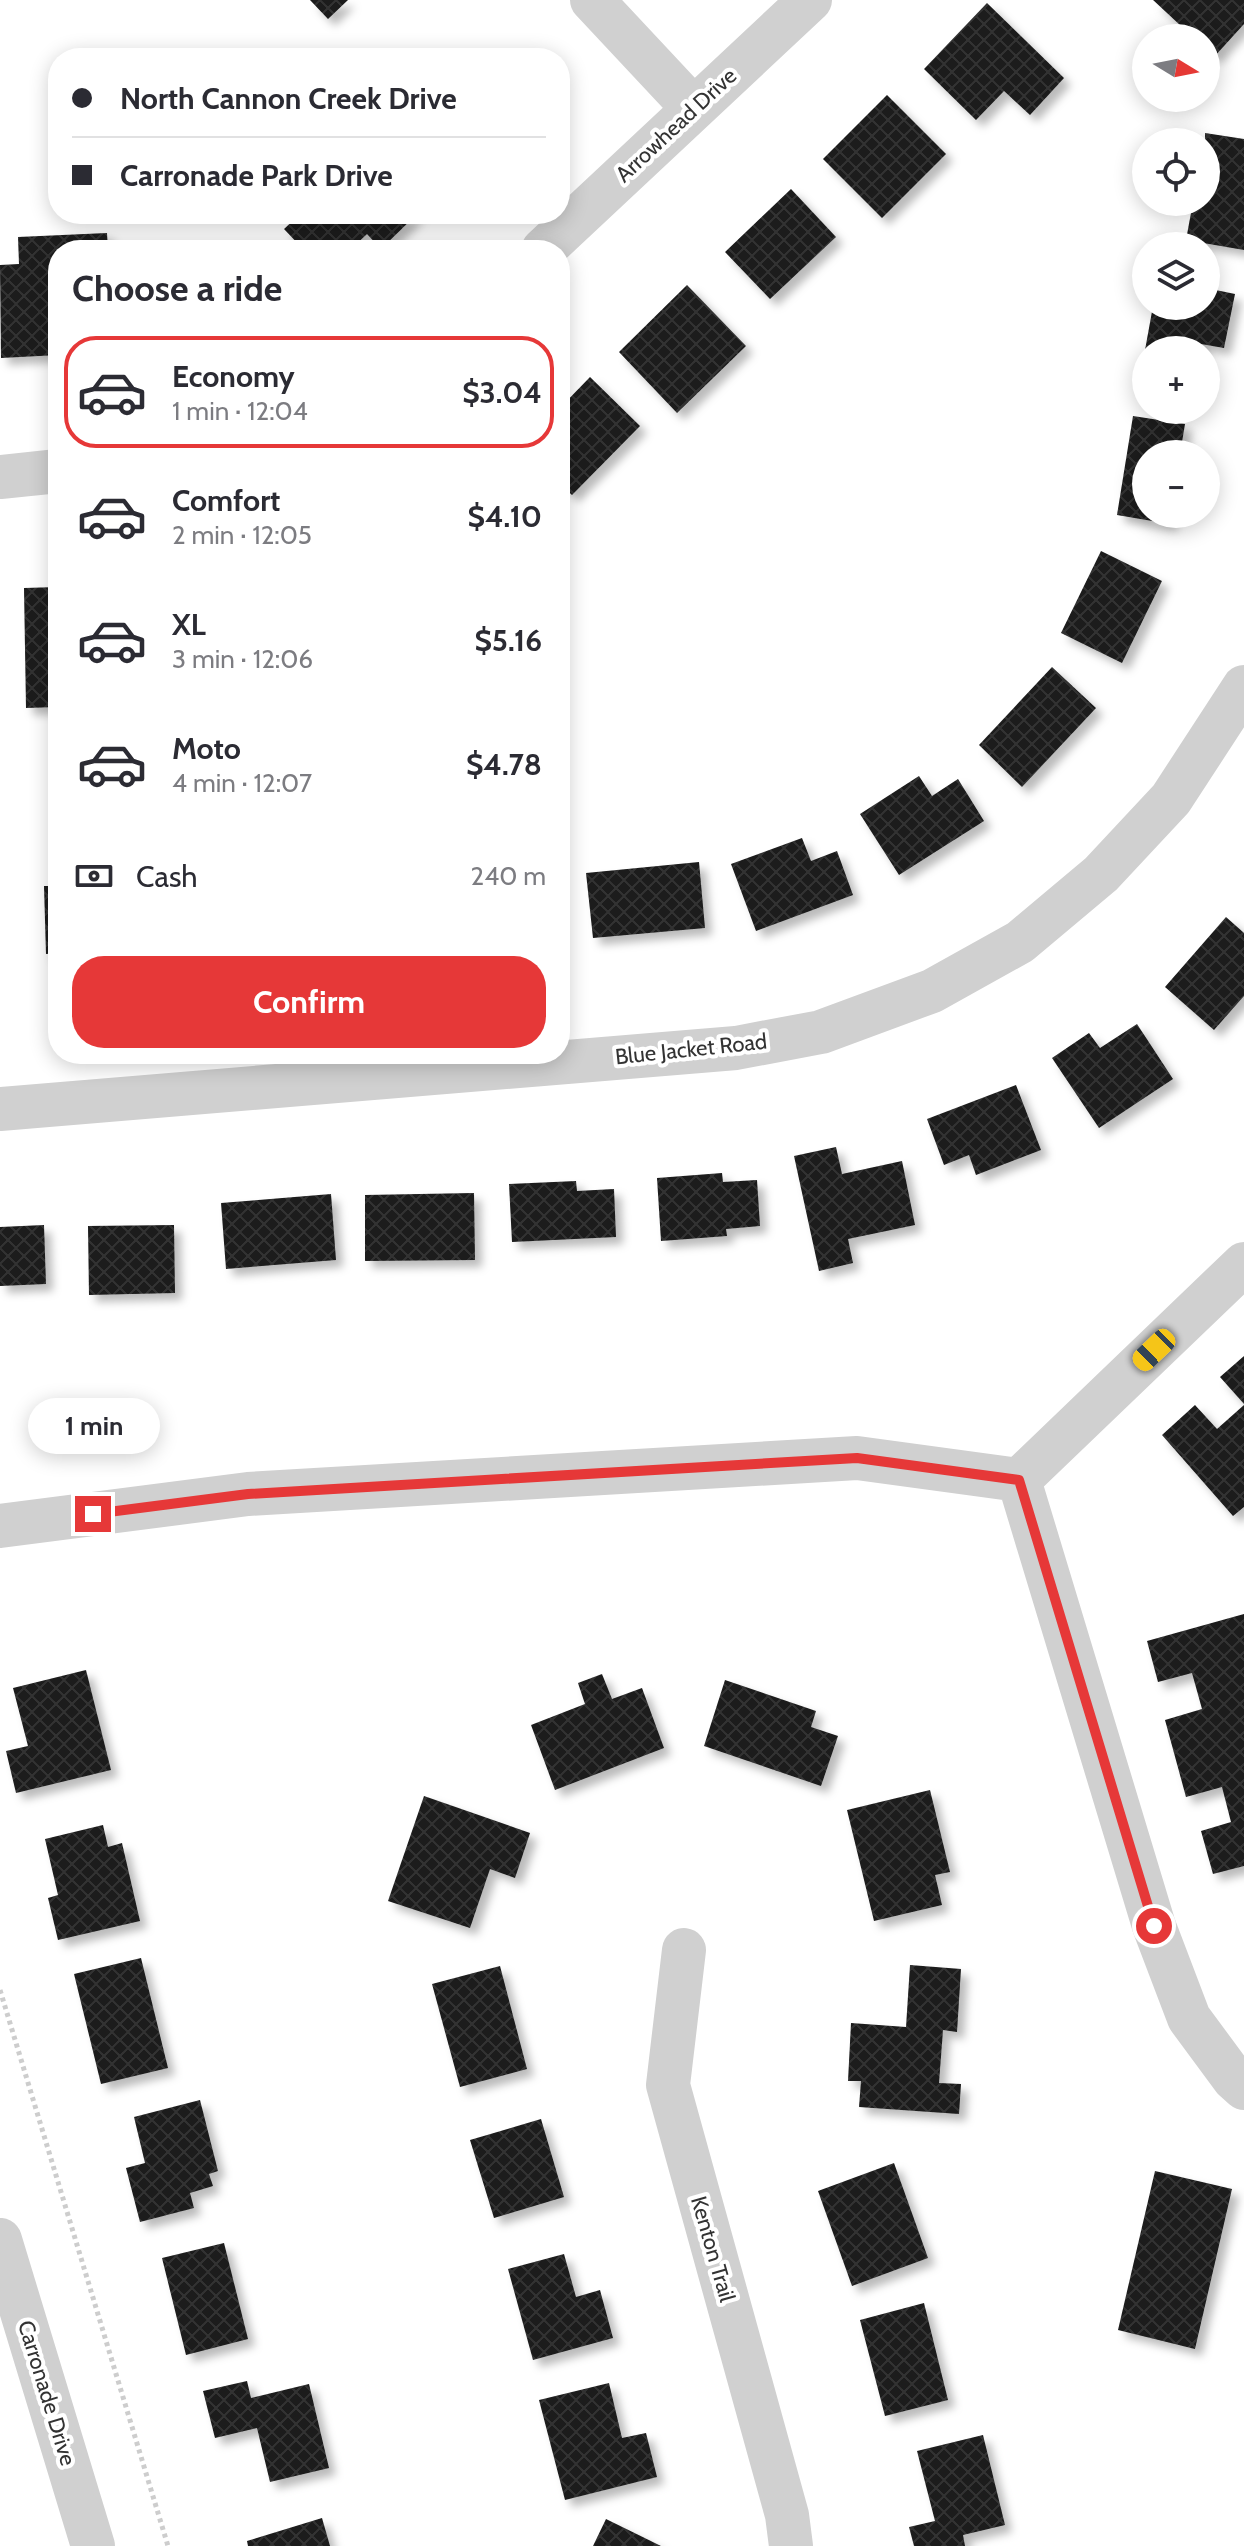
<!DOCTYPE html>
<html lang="en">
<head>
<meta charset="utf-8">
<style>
	body { margin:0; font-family:Cabin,sans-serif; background:#f2f2f3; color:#2b2b33; height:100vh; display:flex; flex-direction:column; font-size:30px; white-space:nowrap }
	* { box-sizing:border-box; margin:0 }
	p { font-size:26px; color:#7c7c81 }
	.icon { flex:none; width:44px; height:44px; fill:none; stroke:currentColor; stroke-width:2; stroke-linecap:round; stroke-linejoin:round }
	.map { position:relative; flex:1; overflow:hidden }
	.sheet { position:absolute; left:48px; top:240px; width:522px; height:824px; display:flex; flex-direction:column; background:#fff; border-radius:32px; box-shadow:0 4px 20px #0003 }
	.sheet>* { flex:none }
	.top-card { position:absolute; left:48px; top:48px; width:522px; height:176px; border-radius:32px; box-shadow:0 4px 20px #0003; display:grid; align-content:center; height:176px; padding:0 24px; background:#fff }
	.needle { width:52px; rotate:100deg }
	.fabs { position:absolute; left:1132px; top:24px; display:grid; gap:16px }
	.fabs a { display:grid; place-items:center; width:88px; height:88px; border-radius:50%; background:#fff; box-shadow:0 4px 20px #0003; font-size:40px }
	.end { position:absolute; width:36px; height:36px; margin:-18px; border:10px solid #e63838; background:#fff; box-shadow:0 0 0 4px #fff }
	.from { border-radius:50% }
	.bubble { position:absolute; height:56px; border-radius:28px; background:#fff; box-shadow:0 4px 20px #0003; font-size:26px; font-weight:700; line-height:56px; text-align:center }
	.car { position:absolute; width:24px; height:48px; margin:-24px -12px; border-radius:10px; box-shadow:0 0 6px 2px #0007; background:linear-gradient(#f5c518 24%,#345 0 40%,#f5c518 0 76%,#345 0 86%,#f5c518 0) }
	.top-card b { display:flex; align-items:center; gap:28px; height:76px; font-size:30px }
	.top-card b+b { border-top:2px solid #e1e1e2 }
	.top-card i { width:20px; height:20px; background:#2b2b33 }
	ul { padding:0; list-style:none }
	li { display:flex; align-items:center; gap:24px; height:112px; margin:0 16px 12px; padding:0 8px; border:4px solid transparent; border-radius:32px }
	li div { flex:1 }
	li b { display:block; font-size:30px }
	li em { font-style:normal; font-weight:700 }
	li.selected { border-color:#e63838 }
	li>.icon { width:72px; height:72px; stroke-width:1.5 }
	h2 { padding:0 24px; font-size:36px; line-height:96px }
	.pay { display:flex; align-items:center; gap:20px; height:88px; padding:0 24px; font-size:30px }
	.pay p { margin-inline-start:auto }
	.button { display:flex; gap:16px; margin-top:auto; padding:16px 24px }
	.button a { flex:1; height:92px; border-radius:32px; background:#e63838; color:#fff; font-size:32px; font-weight:700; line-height:92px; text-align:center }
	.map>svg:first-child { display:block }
	.building { fill:url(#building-cross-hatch); filter:url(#shadow) }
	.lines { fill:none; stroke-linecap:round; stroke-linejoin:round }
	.path { stroke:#cdcdcd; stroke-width:5; stroke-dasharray:4 4; stroke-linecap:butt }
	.minor { stroke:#d0d0d0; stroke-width:44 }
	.route { stroke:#e63838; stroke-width:10 }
	.labels { text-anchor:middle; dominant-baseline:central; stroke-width:8; stroke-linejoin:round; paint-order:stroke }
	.street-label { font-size:22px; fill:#333; stroke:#fff }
</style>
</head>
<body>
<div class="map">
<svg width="1244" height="2546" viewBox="0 0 1244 2546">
	<defs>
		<pattern id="building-cross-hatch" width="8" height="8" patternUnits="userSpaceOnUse" patternTransform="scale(2)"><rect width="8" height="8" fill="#1a1a1a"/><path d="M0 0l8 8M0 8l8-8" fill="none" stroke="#333"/></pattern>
		<filter id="shadow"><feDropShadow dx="7" dy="7" stdDeviation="4" flood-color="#0004"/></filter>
	</defs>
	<rect width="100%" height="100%" fill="#fff"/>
	<path class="building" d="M310,0H348L328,19Z
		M1153,0H1244V24L1214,57L1206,50V38H1194Z
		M987,3L1064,78L1030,115L1004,91L976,120L924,69Z
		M477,50L485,58H469Z
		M887,95L946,154L882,218L823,159Z
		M1205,133L1244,139V250L1186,240L1193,202H1206Z
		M791,189L836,237L770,299L725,252Z
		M300,214H417L381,249L367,234L350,250H304L284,229Z
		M107,233L108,250H58V355L1,358L0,265L19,264L18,237Z
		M687,285L746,346L677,413L619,352Z
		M1206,288L1235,294L1224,348L1201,344L1200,350H1145L1153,306H1206Z
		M1145,350H1146V372L1140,371Z
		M590,377L640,426L572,495L560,484V408Z
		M1133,416L1185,424L1180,454H1146V514H1171L1170,524L1117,515Z
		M1101,551L1162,581L1122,663L1061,633Z
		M58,587L57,707L26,708L24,588Z
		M1052,667L1096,708L1022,787L979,745Z
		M919,776L932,796L958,779L984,821L899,875L860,814Z
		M802,838L811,861L837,851L853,895L756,931L731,864Z
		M699,862L705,928L593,938L586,873Z
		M44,886H58V953L46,954Z
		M1226,917L1244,933V996L1214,1030L1165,987Z
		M1137,1024L1173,1079L1099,1128L1052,1058L1089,1033L1100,1048Z
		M1016,1085L1041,1150L976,1175L969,1155L944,1165L927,1119Z
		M836,1147L842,1174L902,1161L915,1225L848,1239L853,1263L819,1271L794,1156Z
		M722,1173L723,1182L757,1180L760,1226L726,1229L727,1236L661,1241L657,1178Z
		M576,1181L577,1191L614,1189L616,1237L512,1242L509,1184Z
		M474,1193L475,1260L365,1261V1195Z
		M331,1194L336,1260L226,1269L221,1203Z
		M44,1225L46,1284L0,1286V1227Z
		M174,1225L175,1293L89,1295L88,1226Z
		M1244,1356V1404L1220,1377Z
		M1195,1405L1217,1429L1244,1405V1507L1233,1516L1162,1435Z
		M1244,1614V1866L1213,1874L1201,1831L1231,1822L1222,1787L1186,1797L1165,1720L1202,1709L1192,1673L1158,1682L1147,1641Z
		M86,1670L111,1770L16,1793L6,1751L28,1746L13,1688Z
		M602,1674L612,1699L642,1688L664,1748L555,1790L531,1725L585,1704L578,1683Z
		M725,1680L816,1711L811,1727L838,1736L821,1786L704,1746Z
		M930,1790L950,1872L935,1875L942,1905L874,1921L847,1810Z
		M424,1796L530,1833L515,1878L490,1869L470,1928L388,1901Z
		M103,1825L108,1847L122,1843L140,1921L58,1940L48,1898L58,1895L45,1839Z
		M141,1958L168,2068L101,2084L74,1974Z
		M910,1965L961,1969L957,2032L943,2030L939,2083L961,2084L959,2114L859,2107L861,2081H848L851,2023L906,2027Z
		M500,1966L527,2069L460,2087L432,1984Z
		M200,2100L218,2171L209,2174L213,2186L190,2193L194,2208L140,2222L126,2168L145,2163L134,2117Z
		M541,2119L564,2197L494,2218L470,2140Z
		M894,2163L928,2258L852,2286L818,2191Z
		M1155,2171L1232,2189L1195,2349L1118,2330Z
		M224,2243L248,2339L186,2355L162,2258Z
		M564,2254L576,2297L600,2290L613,2338L533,2360L508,2269Z
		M924,2303L948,2400L885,2416L860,2320Z
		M247,2381L251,2398L309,2384L329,2468L270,2482L257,2428L215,2438L203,2391Z
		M609,2383L622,2438L646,2433L657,2477L565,2500L539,2400Z
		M983,2435L1005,2525L963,2535L965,2546H914L909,2527L935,2521L917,2451Z
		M322,2518L330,2546H248L247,2541Z
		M606,2519L661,2546H593Z"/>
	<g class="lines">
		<path class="path" d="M0,1990L168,2546"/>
		<path class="minor" d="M592,0L693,108
			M543,250L810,0
			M0,477L58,471
			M0,1109L736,1048L821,1032L932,991L1020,942L1101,874L1171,799L1244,687
			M1019,1480L1154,1926L1189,2018L1234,2079L1244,2088
			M1019,1480L1244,1264
			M0,1526L248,1494L857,1458L1019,1480
			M684,1950L668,2085L787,2515L791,2546
			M0,2240L93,2546"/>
	</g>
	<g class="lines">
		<path class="route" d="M93,1514L248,1494L857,1458L1019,1480L1154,1926"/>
	</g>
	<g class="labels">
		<g class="street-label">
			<text transform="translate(676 125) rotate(-43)">Arrowhead Drive</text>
			<text transform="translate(691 1049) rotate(-6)">Blue Jacket Road</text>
			<text transform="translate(713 2249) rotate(74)">Kenton Trail</text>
			<text transform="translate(47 2393) rotate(73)">Carronade Drive</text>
		</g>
	</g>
</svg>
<div class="fabs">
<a><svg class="needle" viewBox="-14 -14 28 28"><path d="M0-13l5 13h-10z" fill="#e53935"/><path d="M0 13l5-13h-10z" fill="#7c7c81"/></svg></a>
<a><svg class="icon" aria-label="locate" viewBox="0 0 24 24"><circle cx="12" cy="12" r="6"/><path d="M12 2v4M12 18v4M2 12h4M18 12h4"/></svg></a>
<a><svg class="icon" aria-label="layers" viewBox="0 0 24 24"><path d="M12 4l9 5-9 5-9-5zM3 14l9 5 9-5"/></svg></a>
<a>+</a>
<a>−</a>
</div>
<i class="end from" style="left:1154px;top:1926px"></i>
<i class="end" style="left:93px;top:1514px"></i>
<div class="bubble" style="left:28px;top:1398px;width:132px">1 min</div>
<i class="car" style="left:1154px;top:1350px;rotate:226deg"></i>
<div class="top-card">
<b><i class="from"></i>North Cannon Creek Drive</b>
<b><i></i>Carronade Park Drive</b>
</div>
<section class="sheet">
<h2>Choose a ride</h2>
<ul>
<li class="selected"><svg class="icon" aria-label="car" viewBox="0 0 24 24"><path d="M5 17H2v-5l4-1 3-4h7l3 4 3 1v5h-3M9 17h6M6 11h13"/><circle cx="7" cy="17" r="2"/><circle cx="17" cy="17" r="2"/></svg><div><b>Economy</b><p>1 min · 12:04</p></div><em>$3.04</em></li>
<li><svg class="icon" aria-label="car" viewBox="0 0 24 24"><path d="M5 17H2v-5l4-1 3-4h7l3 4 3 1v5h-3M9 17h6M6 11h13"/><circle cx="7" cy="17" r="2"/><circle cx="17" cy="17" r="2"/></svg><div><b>Comfort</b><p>2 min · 12:05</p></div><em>$4.10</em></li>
<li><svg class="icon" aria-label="car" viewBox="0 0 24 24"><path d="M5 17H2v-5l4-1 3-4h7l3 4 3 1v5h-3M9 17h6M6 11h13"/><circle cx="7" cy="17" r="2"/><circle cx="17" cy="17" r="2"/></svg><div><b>XL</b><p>3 min · 12:06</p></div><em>$5.16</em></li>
<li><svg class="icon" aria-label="car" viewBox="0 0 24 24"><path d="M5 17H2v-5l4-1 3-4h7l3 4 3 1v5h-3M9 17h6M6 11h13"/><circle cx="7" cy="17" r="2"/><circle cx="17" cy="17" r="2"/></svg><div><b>Moto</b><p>4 min · 12:07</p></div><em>$4.78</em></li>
</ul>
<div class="pay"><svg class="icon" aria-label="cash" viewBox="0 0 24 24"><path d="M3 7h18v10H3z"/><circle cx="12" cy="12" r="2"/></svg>Cash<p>240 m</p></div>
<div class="button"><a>Confirm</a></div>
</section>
</div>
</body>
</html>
